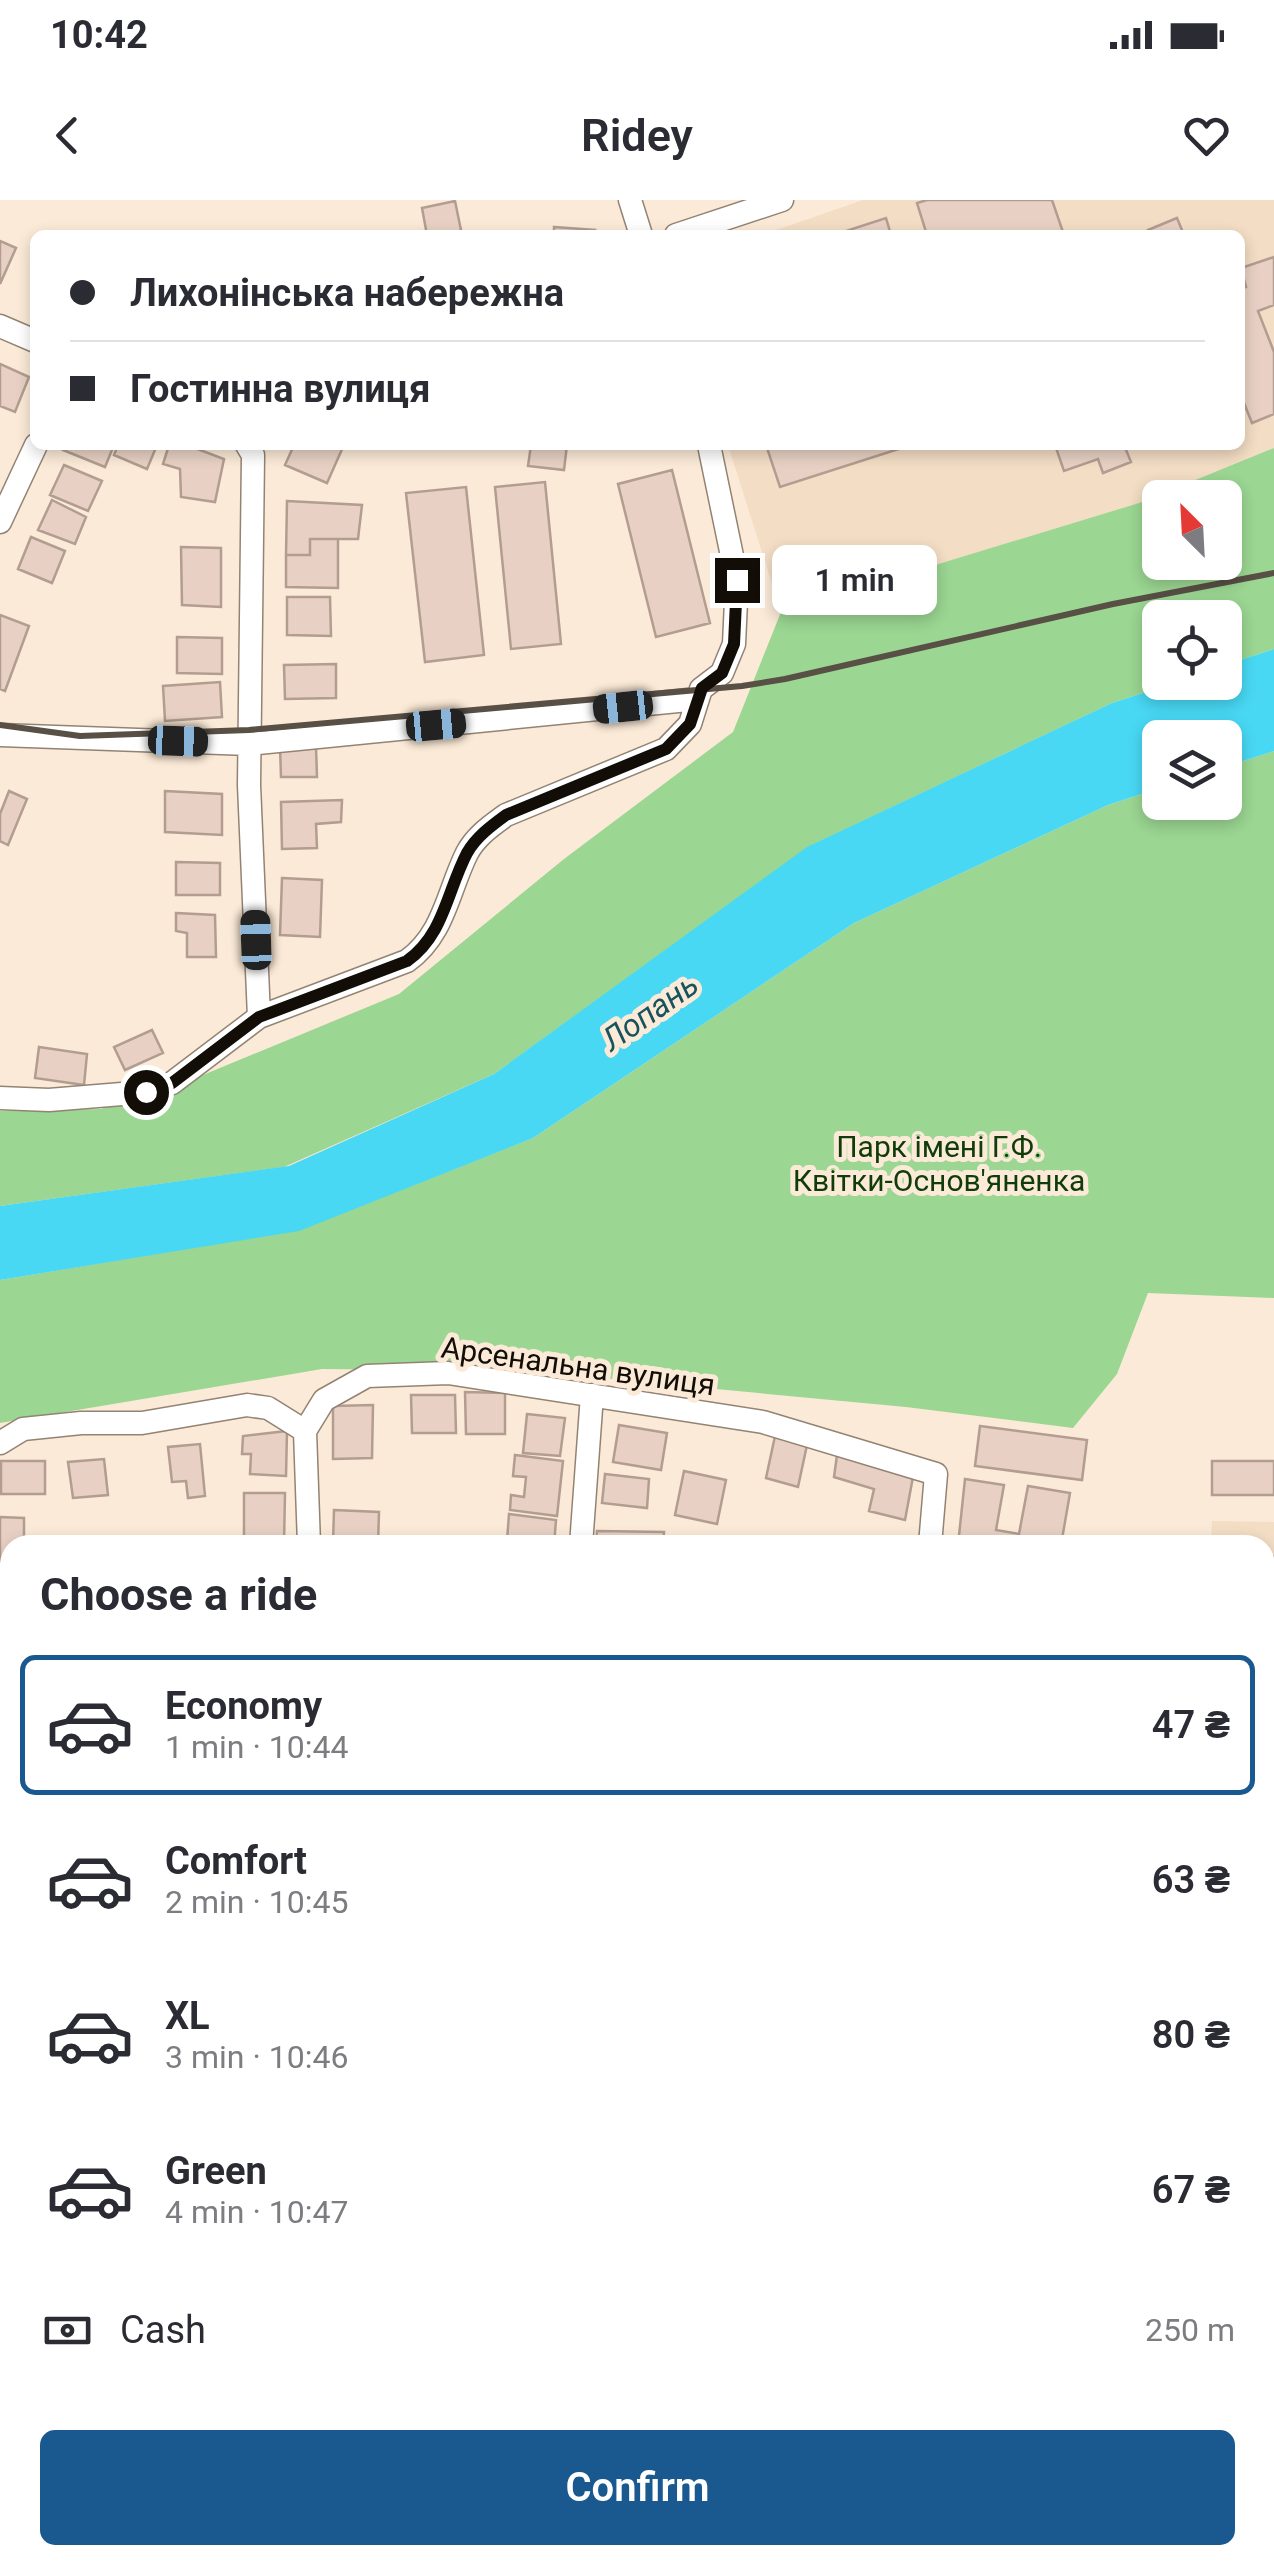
<!DOCTYPE html>
<html lang="en">
<head>
<meta charset="utf-8">
<style>
	body { margin:0; font-family:Roboto,sans-serif; background:#f2f2f3; color:#2b2b33; height:100vh; display:flex; flex-direction:column; font-size:38px; white-space:nowrap }
	* { box-sizing:border-box; margin:0 }
	p { font-size:32px; color:#7c7c81 }
	.icon { flex:none; width:55px; height:55px; fill:none; stroke:currentColor; stroke-width:2; stroke-linecap:round; stroke-linejoin:round }
	.map { position:relative; flex:1; overflow:hidden }
	.details { position:absolute; left:0px; top:1335px; width:1275px; height:1030px; display:flex; flex-direction:column; background:#fff; border-radius:30px 30px 0 0; box-shadow:0 5px 15px #0003 }
	.details>* { flex:none }
	.top-card { position:absolute; left:30px; top:30px; width:1215px; height:220px; border-radius:15px; box-shadow:0 5px 15px #0003; display:grid; align-content:center; height:220px; padding:0 40px; background:#fff }
	.needle { width:65px; rotate:336deg }
	.controls { position:absolute; left:1142px; top:280px; display:grid; gap:20px }
	.controls a { display:grid; place-items:center; width:100px; height:100px; border-radius:15px; background:#fff; box-shadow:0 5px 15px #0003; font-size:50px }
	.end { position:absolute; width:45px; height:45px; margin:-22px; border:12px solid #130d07; background:#fff; box-shadow:0 0 0 5px #fff }
	.from { border-radius:50% }
	.bubble { position:absolute; height:70px; border-radius:15px; background:#fff; box-shadow:0 5px 15px #0003; font-size:32px; font-weight:600; line-height:70px; text-align:center }
	.car { position:absolute; width:30px; height:60px; margin:-30px -15px; border-radius:12px; box-shadow:0 0 8px 2px #0007; background:linear-gradient(#222 24%,#8ab4d8 0 40%,#222 0 76%,#8ab4d8 0 86%,#222 0) }
	.top-card b { display:flex; align-items:center; gap:35px; height:95px; font-size:38px }
	.top-card b+b { border-top:2px solid #e1e1e2 }
	.top-card i { width:25px; height:25px; background:#2b2b33 }
	ul { padding:0; list-style:none }
	li { display:flex; align-items:center; gap:30px; height:140px; margin:0 20px 15px; padding:0 20px; border:5px solid transparent; border-radius:15px }
	li div { flex:1 }
	li b { display:block; font-size:38px }
	li em { font-style:normal; font-weight:600 }
	li.active { border-color:#19598f }
	li>.icon { width:90px; height:90px; stroke-width:1.5 }
	h2 { padding:0 40px; font-size:45px; line-height:120px }
	.pay { display:flex; align-items:center; gap:25px; height:110px; padding:0 40px; font-size:38px }
	.pay p { margin-inline-start:auto }
	.cta { display:flex; gap:20px; margin-top:auto; padding:20px 40px }
	.cta a { flex:1; height:115px; border-radius:15px; background:#19598f; color:#fff; font-size:40px; font-weight:600; line-height:115px; text-align:center }
	.status { display:flex; justify-content:space-between; align-items:center; height:70px; padding:0 50px; background:#fff; direction:ltr }
	.status svg { height:28px; fill:currentColor }
	header { display:flex; justify-content:space-between; align-items:center; height:130px; padding:0 40px; background:#fff; font-size:45px; font-weight:600 }
	.map>svg:first-child { display:block }
	.built { fill:#f3ddc4 }
	.green { fill:#9bd692; fill-rule:evenodd }
	.water { fill:#48d8f4 }
	.building { fill:#e8d1c4; stroke:#b29d90; stroke-width:2.5 }
	.lines { fill:none; stroke-linecap:round; stroke-linejoin:round }
	.minor-casing { stroke:#938373; stroke-width:25 }
	.minor { stroke:#fff; stroke-width:22 }
	.rail { stroke:#584f45; stroke-width:6 }
	.route { stroke:#130d07; stroke-width:12 }
	.labels { text-anchor:middle; dominant-baseline:central; stroke-width:10; stroke-linejoin:round; paint-order:stroke }
	.park-label { font-size:30px; fill:#0f3c08; stroke:#fbead7 }
	.street-label { font-size:30px; fill:#130d07; stroke:#fbead7 }
	.water-label { font-size:32px; font-style:italic; fill:#17535e; stroke:#fbead7 }
</style>
</head>
<body>
<div class="status"><b>10:42</b><svg viewBox="0 0 49 12"><path d="M0 12V9h3v3zM5 12V6h3v6zM10 12V3h3v9zM15 12V0h3v12zM26 1h20v11H26zM47 4h2v5h-2z"/></svg></div>
<header><svg class="icon" aria-label="back" viewBox="0 0 24 24"><path d="M15 5l-7 7 7 7"/></svg>Ridey<svg class="icon" aria-label="heart" viewBox="0 0 24 24"><path d="M12 20l-8-8c-3-5 5-10 8-4 3-6 11-1 8 4z"/></svg></header>
<div class="map">
<svg width="1274" height="2365" viewBox="0 0 1274 2365">
	<rect width="100%" height="100%" fill="#fbead7"/>
	<path class="built" d="M863,0H1274V262L781,412L728,245H1240V35H762Z
		M1212,1321L1274,1322V1466H1265V1345H1211Z
		M0,1904L10,1906V2346L0,2343Z
		M48,2355H386L385,2365H88Z
		M677,2355H992L1027,2365H674Z"/>
	<path class="green" d="M1274,248V449L1225,465V418H1160V482L1174,483L1112,503L812,645L494,874L284,967L0,1006V911L101,909L203,875L399,794L564,659L733,532L781,412L1139,303ZM1160,298H1225V362H1160Z
		M1274,551V1098L1148,1093L1117,1174L1073,1228L906,1207L525,1171L322,1169L0,1223V1080L299,1030L533,938L854,723L1108,605L1160,588V602H1225V567Z
		M10,2081V2315L2,2316L0,2088Z"/>
	<path class="water" d="M1274,449V551L1225,567V538H1160V588L1108,605L854,723L533,938L299,1031L0,1080V1006L289,966L494,874L807,647L1112,503L1174,483L1225,482V465Z"/>
	<path class="building" d="M927,0H1052L1064,35H927L917,3Z
		M455,1L462,35H427L422,8Z
		M886,18L891,35H844L843,32Z
		M1177,18L1184,35H1150L1148,30Z
		M554,27L595,30L594,35H554Z
		M0,41L16,48L0,84Z
		M1274,57V105L1258,111L1274,152V214L1252,223L1240,193V89L1246,87L1241,68Z
		M0,164L29,177L15,212L0,206Z
		M65,245H114L105,267L63,250Z
		M118,245H157L147,269L114,255Z
		M169,245H187L224,259L215,302L181,297L180,269L163,264Z
		M294,245L343,247L327,283L285,265Z
		M531,245H567L564,270L528,266Z
		M766,245H911L780,287Z
		M1055,245H1124L1131,262L1103,273L1098,259L1064,271Z
		M64,265L102,281L88,311L50,295Z
		M672,270L710,423L656,437L618,284Z
		M545,282L561,444L511,449L495,287Z
		M466,287L484,455L425,462L406,293Z
		M52,300L86,317L75,344L38,330Z
		M287,301L362,305L358,339H310V355H286Z
		M31,337L65,351L52,383L18,369Z
		M310,339H338V388L286,387V355H310Z
		M181,347L221,348V407L182,405Z
		M287,397H330L331,436L287,435Z
		M0,415L29,426L5,491L0,489Z
		M177,437L222,438V474L177,473Z
		M336,464V498L285,499L284,465Z
		M220,482L222,517L165,521L163,486Z
		M280,547H316L317,577H281Z
		M9,591L27,599L8,645L0,641V614Z
		M165,591L222,594V635L165,632Z
		M342,600L341,622L316,624L317,648L282,649L281,602Z
		M176,662L220,663V695H176Z
		M282,678L322,680L320,737L280,735Z
		M176,713L215,715L216,757H187V733L176,731Z
		M152,830L163,853L125,870L114,847Z
		M39,847L87,854L84,885L35,878Z
		M465,1192L505,1193V1234H466Z
		M411,1195H455L456,1233H412Z
		M373,1205L372,1258L333,1259V1206Z
		M527,1214L565,1218L560,1256L523,1253Z
		M619,1225L667,1233L661,1270L613,1262Z
		M980,1226L1087,1240L1082,1280L975,1266Z
		M287,1231L286,1276L250,1274L251,1254H242L243,1236Z
		M775,1236L807,1245L798,1287L766,1278Z
		M200,1244L205,1296L188,1298L186,1281L172,1282L168,1247Z
		M515,1255L563,1261L557,1316L510,1310L511,1295L524,1297L526,1277L513,1276Z
		M837,1255L913,1277L905,1320L869,1311L874,1289L834,1277Z
		M104,1259L108,1295L73,1298L68,1262Z
		M1,1261H45V1294H1Z
		M1212,1261H1274V1295H1212Z
		M684,1271L726,1280L717,1324L675,1315Z
		M605,1274L649,1279L647,1308L602,1303Z
		M965,1279L1004,1285L996,1330L1019,1334L1028,1286L1070,1293L1061,1345H958Z
		M244,1293H285L284,1345H244Z
		M334,1310L379,1312L378,1345L333,1343Z
		M509,1314L556,1320L554,1345H513L514,1342L507,1341Z
		M0,1317L24,1318V1345H10V1361H0Z
		M597,1331L664,1332L663,1345H596Z
		M1265,1356H1273L1274,1445H1265Z
		M0,1384L10,1385V1428L0,1427Z
		M1265,1638L1274,1641V1698L1265,1696Z
		M1265,2127L1274,2130V2178L1265,2176Z
		M232,2355H319L317,2365H276Z
		M1208,2355H1251L1249,2365H1205Z"/>
	<g class="lines">
		<g class="minor-casing">
			<path id="minor" d="M630,0L641,35
				M676,35L782,0
				M0,126L35,141
				M247,245L253,255L249,585L259,817
				M0,322L36,245
				M0,535L249,544L698,499
				M0,898L49,900L146,892L172,883L259,817L407,761C444,735 448,691 467,653C476,636 491,626 506,615L666,549L690,524L701,489L722,473L734,444L737,380L709,245
				M305,1231L309,1345
				M0,1243L23,1229L81,1223H142L247,1205L268,1208L305,1231L324,1200L367,1176L448,1173L763,1222L936,1274L930,1345
				M581,1345L592,1195
				M0,1516L10,1514
				M1265,1516H1274
				M1265,2200H1274
				M1151,2365L1153,2355"/>
		</g>
		<use href="#minor" class="minor"/>
		<path class="rail" d="M0,525L80,536L249,530L742,486L785,479L1113,404L1274,373"/>
	</g>
	<g class="lines">
		<path class="route" d="M146,892L172,883L259,817L407,761C444,735 447,691 467,653C476,637 491,626 506,615L666,549L690,524L702,488L722,473L734,444L737,380"/>
	</g>
	<g class="labels">
		<g class="park-label">
			<text x="939" y="946">Парк імені Г.Ф.<tspan x="939" dy="34">Квітки-Основ'яненка</tspan></text>
		</g>
		<g class="street-label">
			<text transform="translate(578 1166) rotate(8)">Арсенальна вулиця</text>
		</g>
		<g class="water-label">
			<text transform="translate(650 812) rotate(-35)">Лопань</text>
		</g>
	</g>
</svg>
<div class="controls">
<a><svg class="needle" viewBox="-14 -14 28 28"><path d="M0-13l5 13h-10z" fill="#e53935"/><path d="M0 13l5-13h-10z" fill="#7c7c81"/></svg></a>
<a><svg class="icon" aria-label="locate" viewBox="0 0 24 24"><circle cx="12" cy="12" r="6"/><path d="M12 2v4M12 18v4M2 12h4M18 12h4"/></svg></a>
<a><svg class="icon" aria-label="layers" viewBox="0 0 24 24"><path d="M12 4l9 5-9 5-9-5zM3 14l9 5 9-5"/></svg></a>
</div>
<i class="end from" style="left:146px;top:892px"></i>
<i class="end" style="left:737px;top:380px"></i>
<div class="bubble" style="left:772px;top:345px;width:165px">1 min</div>
<i class="car" style="left:623px;top:507px;rotate:264deg"></i>
<i class="car" style="left:436px;top:525px;rotate:85deg"></i>
<i class="car" style="left:178px;top:541px;rotate:92deg"></i>
<i class="car" style="left:256px;top:740px;rotate:358deg"></i>
<div class="top-card">
<b><i class="from"></i>Лихонінська набережна</b>
<b><i></i>Гостинна вулиця</b>
</div>
<section class="details">
<h2>Choose a ride</h2>
<ul>
<li class="active"><svg class="icon" aria-label="car" viewBox="0 0 24 24"><path d="M5 17H2v-5l4-1 3-4h7l3 4 3 1v5h-3M9 17h6M6 11h13"/><circle cx="7" cy="17" r="2"/><circle cx="17" cy="17" r="2"/></svg><div><b>Economy</b><p>1 min · 10:44</p></div><em>47 ₴</em></li>
<li><svg class="icon" aria-label="car" viewBox="0 0 24 24"><path d="M5 17H2v-5l4-1 3-4h7l3 4 3 1v5h-3M9 17h6M6 11h13"/><circle cx="7" cy="17" r="2"/><circle cx="17" cy="17" r="2"/></svg><div><b>Comfort</b><p>2 min · 10:45</p></div><em>63 ₴</em></li>
<li><svg class="icon" aria-label="car" viewBox="0 0 24 24"><path d="M5 17H2v-5l4-1 3-4h7l3 4 3 1v5h-3M9 17h6M6 11h13"/><circle cx="7" cy="17" r="2"/><circle cx="17" cy="17" r="2"/></svg><div><b>XL</b><p>3 min · 10:46</p></div><em>80 ₴</em></li>
<li><svg class="icon" aria-label="car" viewBox="0 0 24 24"><path d="M5 17H2v-5l4-1 3-4h7l3 4 3 1v5h-3M9 17h6M6 11h13"/><circle cx="7" cy="17" r="2"/><circle cx="17" cy="17" r="2"/></svg><div><b>Green</b><p>4 min · 10:47</p></div><em>67 ₴</em></li>
</ul>
<div class="pay"><svg class="icon" aria-label="cash" viewBox="0 0 24 24"><path d="M3 7h18v10H3z"/><circle cx="12" cy="12" r="2"/></svg>Cash<p>250 m</p></div>
<div class="cta"><a>Confirm</a></div>
</section>
</div>
</body>
</html>
